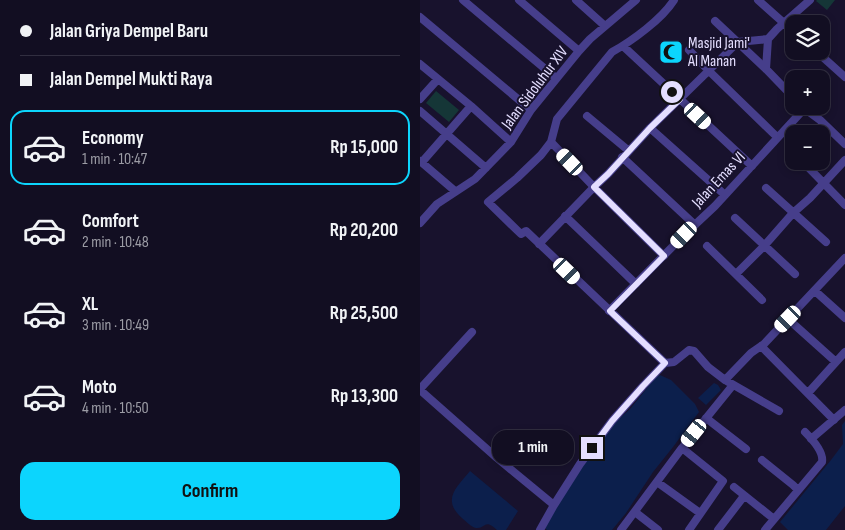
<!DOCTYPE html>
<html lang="en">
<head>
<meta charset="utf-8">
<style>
	body { margin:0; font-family:"Sofia Sans Condensed",sans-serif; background:#1f1c2f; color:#f1f3f6; height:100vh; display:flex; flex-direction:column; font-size:19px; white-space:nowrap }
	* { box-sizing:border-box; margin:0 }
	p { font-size:16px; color:#9c9ca5 }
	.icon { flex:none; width:28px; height:28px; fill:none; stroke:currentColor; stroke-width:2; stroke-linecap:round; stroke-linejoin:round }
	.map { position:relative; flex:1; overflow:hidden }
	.side { display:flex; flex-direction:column; background:#120e22; width:420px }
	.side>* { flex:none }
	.top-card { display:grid; align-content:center; height:110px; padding:0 20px; background:#120e22 }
	.tools { position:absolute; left:365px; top:15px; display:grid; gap:10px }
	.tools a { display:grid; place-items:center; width:45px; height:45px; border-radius:10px; background:#120e22; box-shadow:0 2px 8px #0003,0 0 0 1px #312e40; font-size:25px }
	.end { position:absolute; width:22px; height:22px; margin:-11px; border:6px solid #e4deff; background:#111; box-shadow:0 0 0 2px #111 }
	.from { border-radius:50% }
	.bubble { position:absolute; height:35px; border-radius:15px; background:#120e22; box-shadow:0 2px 8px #0003,0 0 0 1px #312e40; font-size:16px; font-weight:700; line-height:35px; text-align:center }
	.car { position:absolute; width:15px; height:30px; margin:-15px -8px; border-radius:6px; box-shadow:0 0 4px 1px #0007; background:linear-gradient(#fff 24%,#345 0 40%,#fff 0 76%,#345 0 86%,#fff 0) }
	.top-card b { display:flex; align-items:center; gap:18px; height:48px; font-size:19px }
	.top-card b+b { border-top:1px solid #312e40 }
	.top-card i { width:12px; height:12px; background:#f1f3f6 }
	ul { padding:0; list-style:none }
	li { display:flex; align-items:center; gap:15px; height:75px; margin:0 10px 8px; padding:0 10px; border:2px solid transparent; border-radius:15px }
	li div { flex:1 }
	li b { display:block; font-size:19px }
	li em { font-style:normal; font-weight:700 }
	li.active { border-color:#0cd5fd }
	li>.icon { width:45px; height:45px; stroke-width:1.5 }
	.button { display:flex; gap:10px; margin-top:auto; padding:10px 20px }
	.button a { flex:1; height:58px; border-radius:15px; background:#0cd5fd; color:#111; font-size:20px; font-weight:700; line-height:58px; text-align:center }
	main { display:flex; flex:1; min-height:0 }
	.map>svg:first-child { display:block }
	.green { fill:#153637 }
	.water { fill:#0c1f4c }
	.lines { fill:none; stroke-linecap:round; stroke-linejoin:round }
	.street { stroke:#463e8b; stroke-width:8 }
	.route { stroke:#e4deff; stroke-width:6 }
	.labels { text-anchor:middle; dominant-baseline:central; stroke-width:4; stroke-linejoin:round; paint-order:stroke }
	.poi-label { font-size:16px; fill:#e4deff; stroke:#18122d; text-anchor:start }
	.street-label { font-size:16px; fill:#e4deff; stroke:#18122d }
</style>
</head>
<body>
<main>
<section class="side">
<div class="top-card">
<b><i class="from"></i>Jalan Griya Dempel Baru</b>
<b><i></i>Jalan Dempel Mukti Raya</b>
</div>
<ul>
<li class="active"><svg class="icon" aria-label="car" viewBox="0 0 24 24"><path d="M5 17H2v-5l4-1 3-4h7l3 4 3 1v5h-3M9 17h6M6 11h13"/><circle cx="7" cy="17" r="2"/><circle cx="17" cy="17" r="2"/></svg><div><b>Economy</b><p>1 min · 10:47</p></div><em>Rp 15,000</em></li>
<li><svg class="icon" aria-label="car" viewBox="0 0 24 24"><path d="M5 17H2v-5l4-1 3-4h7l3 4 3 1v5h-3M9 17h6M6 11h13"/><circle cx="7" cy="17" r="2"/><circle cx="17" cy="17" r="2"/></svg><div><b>Comfort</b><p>2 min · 10:48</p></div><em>Rp 20,200</em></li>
<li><svg class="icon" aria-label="car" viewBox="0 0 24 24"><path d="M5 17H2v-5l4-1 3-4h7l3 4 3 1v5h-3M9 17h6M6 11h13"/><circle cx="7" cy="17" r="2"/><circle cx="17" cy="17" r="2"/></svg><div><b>XL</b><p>3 min · 10:49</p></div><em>Rp 25,500</em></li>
<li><svg class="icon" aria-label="car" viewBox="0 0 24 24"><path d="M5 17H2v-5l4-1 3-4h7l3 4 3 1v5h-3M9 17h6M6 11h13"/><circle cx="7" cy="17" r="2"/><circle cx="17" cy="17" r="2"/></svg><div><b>Moto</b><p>4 min · 10:50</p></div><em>Rp 13,300</em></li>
</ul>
<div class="button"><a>Confirm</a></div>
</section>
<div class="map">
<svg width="425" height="530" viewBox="0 0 425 530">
	<rect width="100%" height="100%" fill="#18122d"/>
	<path class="green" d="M397,0H415L407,10L396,1Z
		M16,91L39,110L29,122L6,103Z"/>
	<path class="water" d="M240,375L251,380L275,404L279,412L253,447L233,472L206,513L192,530H127L124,527L142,498L187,430L210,409L236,377Z
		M294,383L298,385L301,390L286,405L278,398Z
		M425,421V506L406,530H368L360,522L411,460L423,444L422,425Z
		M50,471L98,511L86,530H77C64,518 66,529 56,528C51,527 47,522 43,519C21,500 36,488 50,471Z"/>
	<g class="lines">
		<path class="street" d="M43,0L136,78
			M99,0L159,51
			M156,0L185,26
			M338,0L374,32
			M0,17L111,110
			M295,21L346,69L374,98
			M203,46L332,166
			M269,50L289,71L357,137
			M396,51L425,77
			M0,64L51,106L91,142
			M346,69L348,39
			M0,99L18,79
			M381,106L400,120L425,144
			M0,111L66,168
			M167,116L209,151
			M230,128L305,195
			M131,142L174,187L244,256
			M373,153L374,154
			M202,157L275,225
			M0,161L35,191
			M382,161L425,205
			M2,162L51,106
			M346,188L406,242
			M145,216L216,284
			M315,218L375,274
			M0,223L17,204L55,179L91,142L111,110L159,51L170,39L216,0
			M119,244L174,187L188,174L230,128L318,42L348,39L357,29L390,0
			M287,246L342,300
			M316,274L344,246L373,213L390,198L425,160
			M395,291L425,318
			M189,311L264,235L295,206L384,109
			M368,319L416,362
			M341,346L414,420
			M245,363L106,231L101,234L68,202L97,178L121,155L131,142L137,119L192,52C212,41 242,19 254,0
			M305,380L331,353L344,344L425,258
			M0,389L52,332
			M0,390L77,458L134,505
			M388,393L425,352
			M286,418L326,449
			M391,439L425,410
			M262,448L303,481L269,530
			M342,460L373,485L378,490
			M237,482L280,513
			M314,487L354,519
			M215,512L238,530
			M120,530L134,505L160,464L192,421L223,386L245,363L254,362L269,350L274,351L288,367L305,380L359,411
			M201,530L262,448L313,385
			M298,530L324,496
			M345,530L402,462C404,452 392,439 385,432"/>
	</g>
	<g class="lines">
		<path class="route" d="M172,448L192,421L223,386L245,363L190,311L244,256L174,187L188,174L230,128L260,99L252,92"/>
	</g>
	<defs>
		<g id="mosque-square" transform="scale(1.25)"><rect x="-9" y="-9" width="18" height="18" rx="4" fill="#0cd5fd" stroke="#18122d"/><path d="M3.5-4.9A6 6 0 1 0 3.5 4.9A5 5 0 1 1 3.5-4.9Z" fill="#111"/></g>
	</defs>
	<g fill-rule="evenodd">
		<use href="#mosque-square" x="251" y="52"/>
	</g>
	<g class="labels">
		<g class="poi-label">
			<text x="268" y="43">Masjid Jami'<tspan x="268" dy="18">Al Manan</tspan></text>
		</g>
		<g class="street-label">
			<text transform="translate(115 88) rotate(-53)">Jalan Sidoluhur XIV</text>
			<text transform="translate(299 180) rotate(-47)">Jalan Emas VI</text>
		</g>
	</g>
</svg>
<div class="tools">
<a><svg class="icon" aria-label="layers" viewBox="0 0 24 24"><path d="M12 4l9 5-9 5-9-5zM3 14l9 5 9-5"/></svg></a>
<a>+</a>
<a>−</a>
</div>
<i class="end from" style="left:252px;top:92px"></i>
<i class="end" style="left:172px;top:448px"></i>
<div class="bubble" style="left:72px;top:430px;width:82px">1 min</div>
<i class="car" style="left:278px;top:116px;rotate:133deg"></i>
<i class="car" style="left:150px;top:162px;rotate:316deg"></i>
<i class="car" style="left:264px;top:235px;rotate:224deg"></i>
<i class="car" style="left:147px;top:271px;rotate:134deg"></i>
<i class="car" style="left:368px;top:319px;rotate:224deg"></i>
<i class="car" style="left:274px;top:433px;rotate:219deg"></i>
</div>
</main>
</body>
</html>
